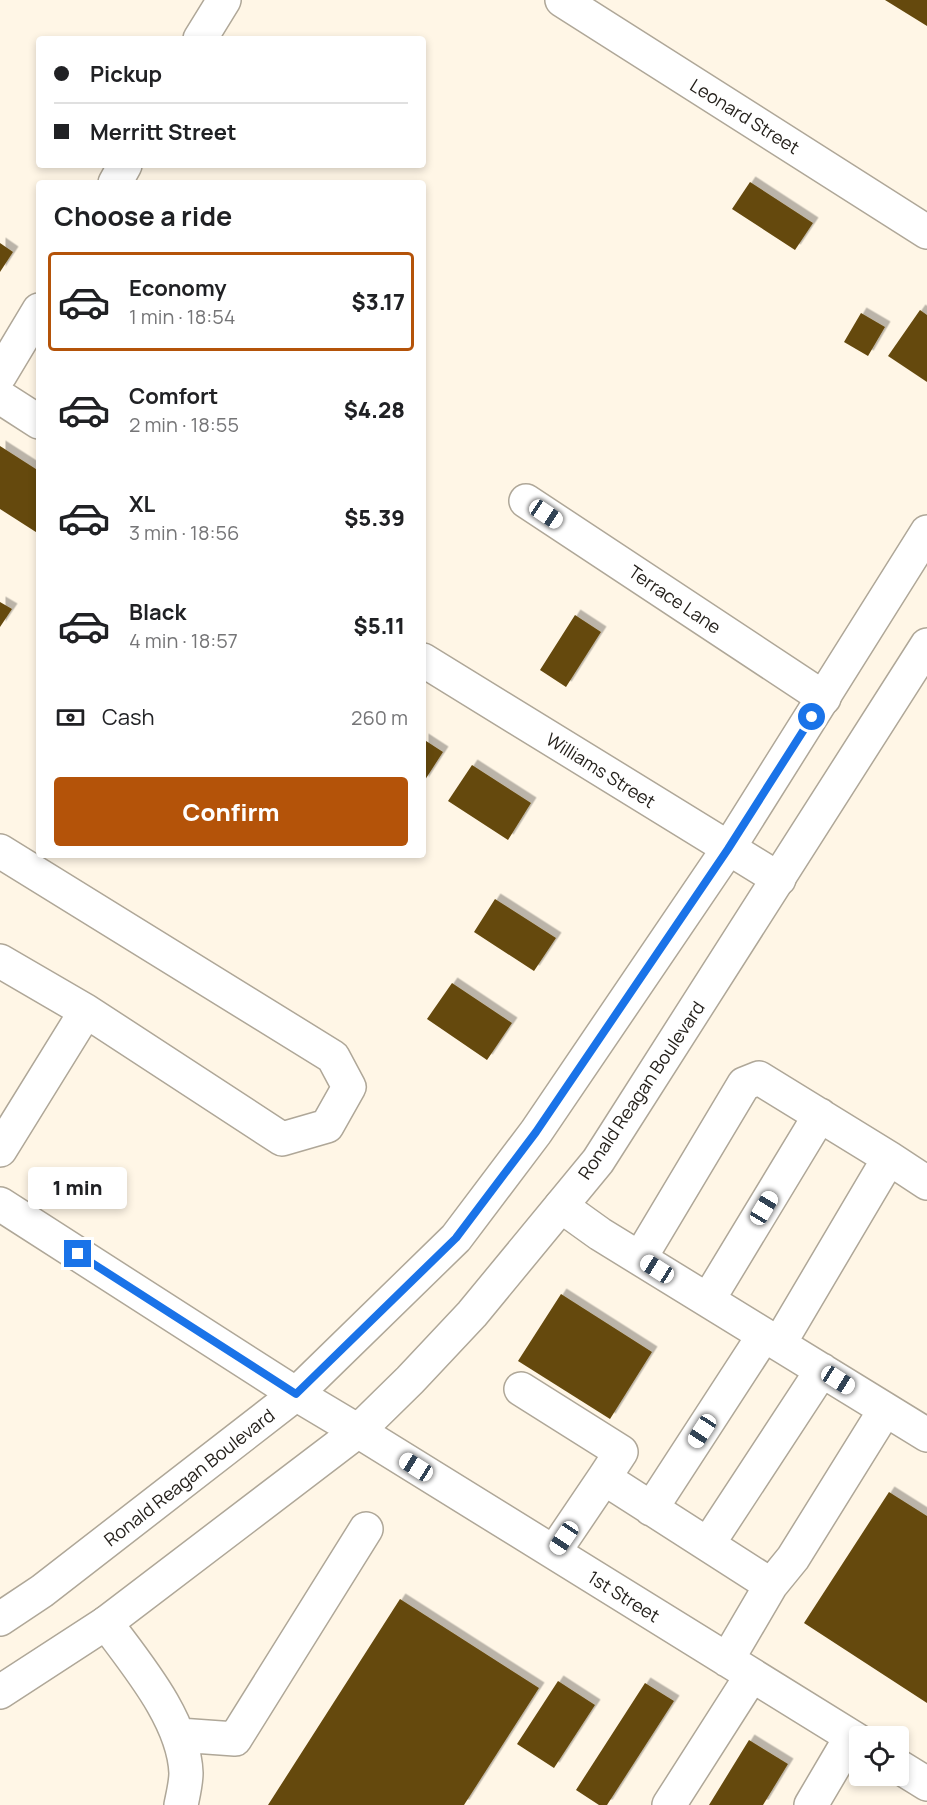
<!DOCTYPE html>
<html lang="en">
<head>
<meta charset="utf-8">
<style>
	body { margin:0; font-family:Manrope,sans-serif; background:#f2f2f2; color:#202124; height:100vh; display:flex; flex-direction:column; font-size:22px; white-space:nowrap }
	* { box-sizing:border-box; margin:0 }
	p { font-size:20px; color:#757577 }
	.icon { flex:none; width:33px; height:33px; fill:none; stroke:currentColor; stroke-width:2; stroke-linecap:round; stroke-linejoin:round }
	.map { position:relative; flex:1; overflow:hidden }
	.side { position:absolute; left:36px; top:180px; width:390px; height:678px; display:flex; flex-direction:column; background:#fff; border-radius:6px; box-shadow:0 3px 9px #0003 }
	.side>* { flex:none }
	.top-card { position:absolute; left:36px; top:36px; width:390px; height:132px; border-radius:6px; box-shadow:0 3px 9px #0003; display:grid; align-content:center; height:132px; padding:0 18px; background:#fff }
	.buttons { position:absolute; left:849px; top:1726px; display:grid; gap:12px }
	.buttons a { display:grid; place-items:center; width:60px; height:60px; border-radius:6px; background:#fff; box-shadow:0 3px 9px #0003; font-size:30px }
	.end { position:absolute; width:27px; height:27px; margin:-14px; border:8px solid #1a73e8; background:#fff; box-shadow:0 0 0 3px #fff }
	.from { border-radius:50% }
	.bubble { position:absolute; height:42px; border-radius:6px; background:#fff; box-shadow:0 3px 9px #0003; font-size:20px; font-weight:800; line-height:42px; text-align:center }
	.car { position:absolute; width:18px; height:36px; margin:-18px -9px; border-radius:8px; box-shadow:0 0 4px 2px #0007; background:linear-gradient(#fff 24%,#345 0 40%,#fff 0 76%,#345 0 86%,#fff 0) }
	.top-card b { display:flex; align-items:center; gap:21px; height:57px; font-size:22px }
	.top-card b+b { border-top:2px solid #e0e0e0 }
	.top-card i { width:15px; height:15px; background:#202124 }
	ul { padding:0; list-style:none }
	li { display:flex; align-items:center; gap:18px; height:99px; margin:0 12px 9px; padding:0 6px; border:3px solid transparent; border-radius:6px }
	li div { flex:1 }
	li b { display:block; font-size:22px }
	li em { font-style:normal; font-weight:800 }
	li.current { border-color:#b45309 }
	li>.icon { width:54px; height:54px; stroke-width:1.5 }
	h2 { padding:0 18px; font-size:27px; line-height:72px }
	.pay { display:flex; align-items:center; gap:15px; height:66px; padding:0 18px; font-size:22px }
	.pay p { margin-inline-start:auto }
	.cta { display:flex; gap:12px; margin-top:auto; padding:12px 18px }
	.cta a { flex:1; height:69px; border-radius:6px; background:#b45309; color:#fff; font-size:24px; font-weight:800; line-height:69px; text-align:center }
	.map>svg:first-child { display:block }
	.building { fill:#65490e; filter:url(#shadow) }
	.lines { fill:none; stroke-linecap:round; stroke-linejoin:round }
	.minor-casing { stroke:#afa798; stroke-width:36 }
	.major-casing { stroke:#afa798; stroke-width:36 }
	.minor { stroke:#fff; stroke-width:33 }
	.major { stroke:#fff; stroke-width:33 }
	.route { stroke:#1a73e8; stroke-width:8 }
	.labels { text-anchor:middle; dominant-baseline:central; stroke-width:6; stroke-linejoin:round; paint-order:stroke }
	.street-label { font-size:18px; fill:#25211c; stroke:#fff }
</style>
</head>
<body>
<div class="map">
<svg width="927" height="1805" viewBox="0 0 927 1805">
	<defs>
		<filter id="shadow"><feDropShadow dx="5.5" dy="-5.5" stdDeviation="0" flood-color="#0004"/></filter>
	</defs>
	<rect width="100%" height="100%" fill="#fff6e6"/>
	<path class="building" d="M885,0H927V26Z
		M750,182L813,223L795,250L732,209Z
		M0,243L13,252L0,272Z
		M920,310L927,315V382L888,356Z
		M861,313L885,327L868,356L844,342Z
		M0,446L39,471V534L0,509Z
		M0,602L12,609L0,627Z
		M575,615L601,632L566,687L540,670Z
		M423,739L443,752L423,783Z
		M472,765L531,803L508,840L448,801Z
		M495,899L556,938L534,971L474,932Z
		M452,983L512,1023L487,1060L427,1019Z
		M561,1294L652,1352L610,1419L518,1361Z
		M889,1492L927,1516V1703L804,1623Z
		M400,1599L539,1688L464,1805H268Z
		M558,1681L595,1705L554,1768L517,1744Z
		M645,1683L674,1701L607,1805H599L576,1790Z
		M749,1740L788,1764L763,1805H709Z"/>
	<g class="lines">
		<g class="minor-casing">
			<path id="minor" d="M562,0L927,232
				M200,39L224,0
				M115,183L125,165
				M0,375L39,310
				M0,397L39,422
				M526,501L824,698
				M423,660L779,879
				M0,851L333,1057L349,1087L327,1126L282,1139L86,1011L0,1150
				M0,961L86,1011
				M889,1158L927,1183
				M0,1204L296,1394
				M561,1206L600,1234L927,1435
				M640,1258L744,1084L759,1078L889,1158L779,1344
				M708,1300L820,1115
				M521,1389L621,1452L604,1478
				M358,1431L860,1742
				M651,1509L764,1335
				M708,1544L822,1370
				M554,1552L604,1478L771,1585L727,1660
				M771,1585L793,1558L885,1410
				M106,1623C137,1665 184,1720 186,1773C186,1783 183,1795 181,1805
				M179,1735L235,1739L366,1529
				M898,1766L927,1784
				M669,1805L752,1675
				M811,1805L851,1737"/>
		</g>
		<g class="major-casing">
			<path id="major" d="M296,1394L358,1431
				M0,1619L42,1591L296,1394L456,1238L536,1132L728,849L927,532
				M0,1692L106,1623L358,1431L410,1380L472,1314L598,1161L927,645"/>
		</g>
		<use href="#minor" class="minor"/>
		<use href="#major" class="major"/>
	</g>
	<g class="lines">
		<path class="route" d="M78,1254L296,1394L456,1238L536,1132L728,849L812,717"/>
	</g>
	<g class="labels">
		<g class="street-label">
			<text transform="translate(745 116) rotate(32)">Leonard Street</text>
			<text transform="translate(675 599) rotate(34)">Terrace Lane</text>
			<text transform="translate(601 770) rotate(32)">Williams Street</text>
			<text transform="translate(641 1090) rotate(-56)">Ronald Reagan Boulevard</text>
			<text transform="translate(189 1477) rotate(-38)">Ronald Reagan Boulevard</text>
			<text transform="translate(624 1596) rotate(32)">1st Street</text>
		</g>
	</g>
</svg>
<div class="buttons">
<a><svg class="icon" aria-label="locate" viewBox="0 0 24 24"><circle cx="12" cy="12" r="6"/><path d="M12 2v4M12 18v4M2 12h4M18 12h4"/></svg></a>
</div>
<i class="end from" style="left:812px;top:717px"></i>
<i class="end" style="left:78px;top:1254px"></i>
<div class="bubble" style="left:28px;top:1167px;width:99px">1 min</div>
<i class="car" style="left:546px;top:514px;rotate:124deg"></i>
<i class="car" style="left:764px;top:1208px;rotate:31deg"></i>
<i class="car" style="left:657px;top:1269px;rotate:302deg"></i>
<i class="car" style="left:838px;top:1380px;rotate:122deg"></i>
<i class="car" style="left:702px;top:1431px;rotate:213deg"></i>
<i class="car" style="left:416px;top:1467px;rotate:302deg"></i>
<i class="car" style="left:564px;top:1538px;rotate:214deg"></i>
<div class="top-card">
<b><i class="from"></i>Pickup</b>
<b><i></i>Merritt Street</b>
</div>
<section class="side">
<h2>Choose a ride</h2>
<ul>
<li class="current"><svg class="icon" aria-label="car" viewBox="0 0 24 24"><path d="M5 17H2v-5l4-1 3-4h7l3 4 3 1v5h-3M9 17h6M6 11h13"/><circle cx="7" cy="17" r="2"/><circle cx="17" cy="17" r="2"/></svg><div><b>Economy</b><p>1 min · 18:54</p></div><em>$3.17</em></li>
<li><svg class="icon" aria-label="car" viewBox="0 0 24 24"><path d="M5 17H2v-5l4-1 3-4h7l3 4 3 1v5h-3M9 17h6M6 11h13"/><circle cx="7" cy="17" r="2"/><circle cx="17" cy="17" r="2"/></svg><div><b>Comfort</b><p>2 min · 18:55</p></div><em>$4.28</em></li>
<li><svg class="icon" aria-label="car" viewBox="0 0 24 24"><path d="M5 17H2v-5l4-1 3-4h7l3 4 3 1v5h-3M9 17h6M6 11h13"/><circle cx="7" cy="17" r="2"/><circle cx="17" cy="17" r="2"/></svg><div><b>XL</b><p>3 min · 18:56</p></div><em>$5.39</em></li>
<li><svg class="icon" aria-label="car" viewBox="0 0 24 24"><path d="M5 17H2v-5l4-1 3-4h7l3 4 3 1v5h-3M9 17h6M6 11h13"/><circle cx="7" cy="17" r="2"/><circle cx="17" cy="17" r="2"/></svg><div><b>Black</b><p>4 min · 18:57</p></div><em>$5.11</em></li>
</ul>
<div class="pay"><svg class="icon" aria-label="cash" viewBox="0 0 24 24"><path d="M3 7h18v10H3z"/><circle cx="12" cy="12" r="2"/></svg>Cash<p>260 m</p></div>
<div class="cta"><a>Confirm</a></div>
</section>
</div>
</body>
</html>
